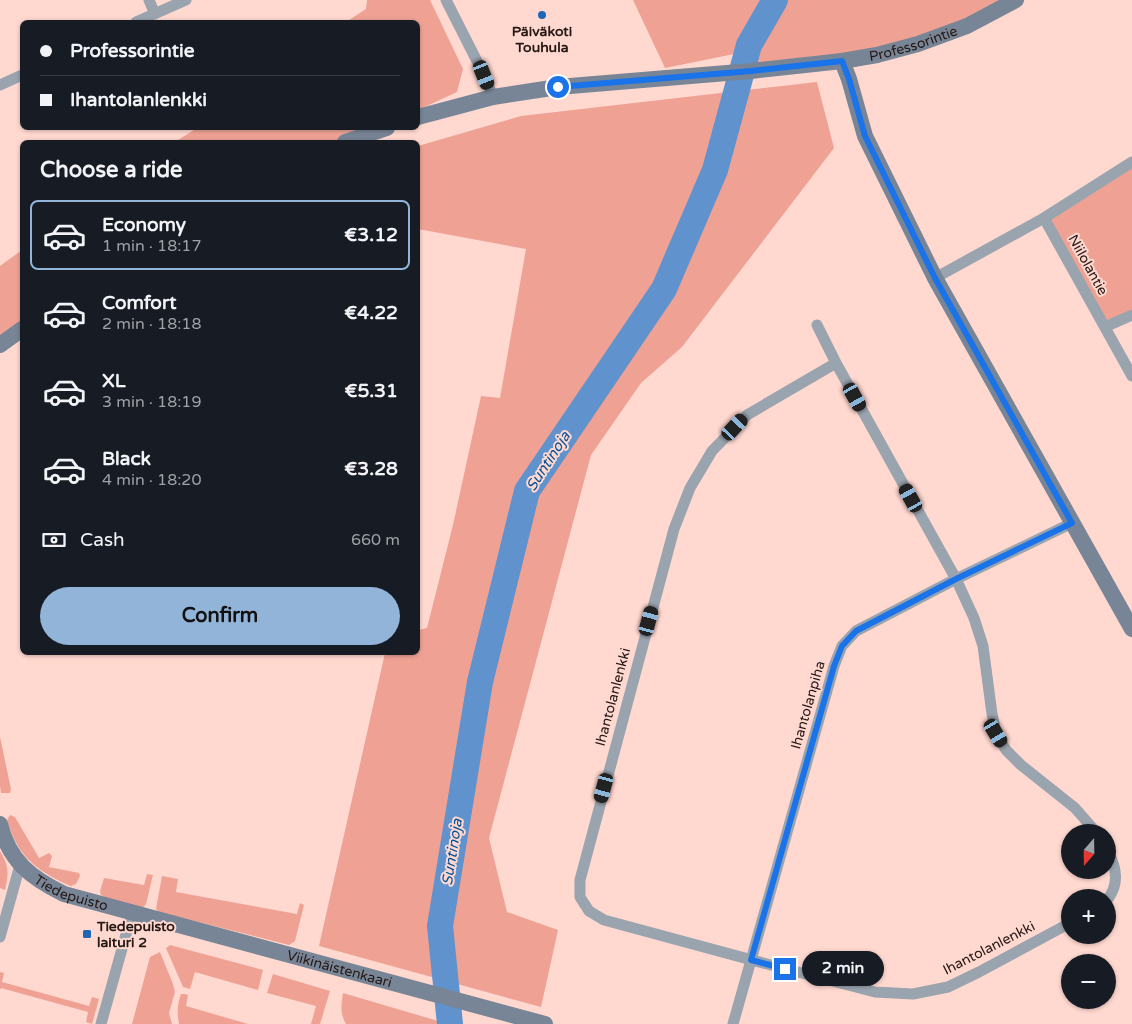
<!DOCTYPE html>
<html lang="en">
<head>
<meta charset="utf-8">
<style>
	body { margin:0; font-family:"Varela Round",sans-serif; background:#242831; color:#f1f3f6; height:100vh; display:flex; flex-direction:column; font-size:19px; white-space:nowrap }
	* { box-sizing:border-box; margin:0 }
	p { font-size:16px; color:#9ea1a6 }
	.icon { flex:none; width:28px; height:28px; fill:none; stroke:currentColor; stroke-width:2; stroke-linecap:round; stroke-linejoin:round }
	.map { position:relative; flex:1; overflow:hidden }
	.details { position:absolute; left:20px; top:140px; width:400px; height:515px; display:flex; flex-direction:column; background:#171b24; border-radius:8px; box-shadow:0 1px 4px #0004 }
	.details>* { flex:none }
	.hud { position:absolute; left:20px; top:20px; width:400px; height:110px; border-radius:8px; box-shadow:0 1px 4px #0004; display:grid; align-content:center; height:110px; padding:0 20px; background:#171b24 }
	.needle { width:32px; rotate:200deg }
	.buttons { position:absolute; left:1061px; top:824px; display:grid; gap:10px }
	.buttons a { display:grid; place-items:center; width:55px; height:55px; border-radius:50%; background:#171b24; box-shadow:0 1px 4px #0004; font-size:25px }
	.end { position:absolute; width:22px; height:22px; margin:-11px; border:6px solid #1a73e8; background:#fff; box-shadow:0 0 0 2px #fff }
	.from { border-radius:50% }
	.bubble { position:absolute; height:35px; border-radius:18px; background:#171b24; box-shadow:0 1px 4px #0004; font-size:16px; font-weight:700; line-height:35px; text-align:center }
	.car { position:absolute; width:15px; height:30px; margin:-15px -8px; border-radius:6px; box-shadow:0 0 4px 1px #0007; background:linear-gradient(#222 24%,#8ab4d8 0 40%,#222 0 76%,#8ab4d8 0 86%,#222 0) }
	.hud b { display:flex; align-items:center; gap:18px; height:48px; font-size:19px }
	.hud b+b { border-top:1px solid #363941 }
	.hud i { width:12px; height:12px; background:#f1f3f6 }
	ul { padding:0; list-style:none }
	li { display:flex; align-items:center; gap:15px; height:70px; margin:0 10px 8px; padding:0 10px; border:2px solid transparent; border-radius:8px }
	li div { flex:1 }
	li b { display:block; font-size:19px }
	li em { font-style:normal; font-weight:700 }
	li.current { border-color:#92b4d9 }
	li>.icon { width:45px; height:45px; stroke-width:1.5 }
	h2 { padding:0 20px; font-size:22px; line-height:60px }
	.pay { display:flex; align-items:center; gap:12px; height:55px; padding:0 20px; font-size:19px }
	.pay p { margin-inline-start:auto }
	.cta { display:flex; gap:10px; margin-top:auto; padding:10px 20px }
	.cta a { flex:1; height:58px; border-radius:30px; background:#92b4d9; color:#111; font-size:20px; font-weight:700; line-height:58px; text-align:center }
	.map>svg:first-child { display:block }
	.green { fill:#efa294 }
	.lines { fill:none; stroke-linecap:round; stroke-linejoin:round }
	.river { stroke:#6092ce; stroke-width:26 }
	.street { stroke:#9aa4af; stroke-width:11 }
	.secondary { stroke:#788596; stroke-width:16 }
	.route { stroke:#1a73e8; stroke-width:6 }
	.poi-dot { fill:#1e66b6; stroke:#ffd8d0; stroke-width:2 }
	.labels { text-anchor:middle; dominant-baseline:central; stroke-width:4; stroke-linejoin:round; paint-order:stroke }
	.poi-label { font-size:14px; font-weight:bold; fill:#251815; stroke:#ffd8d0 }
	.street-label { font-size:14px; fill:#251815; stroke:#ffd8d0 }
	.water-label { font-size:15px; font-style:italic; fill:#045099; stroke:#ffd8d0 }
</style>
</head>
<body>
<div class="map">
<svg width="1132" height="1024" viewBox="0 0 1132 1024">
	<rect width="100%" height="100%" fill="#ffd8d0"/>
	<path class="green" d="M367,0H430L463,69L457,92L418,110V22H346L366,9Z
		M633,0H768L739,53L665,68Z
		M784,0H1016L918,44L751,71L749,45Z
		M817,82L834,148L682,347L641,383L591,455L489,838L507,912L558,930L541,1007L319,946L385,653L418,652V630L427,628L453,525L481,396L500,398L526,249L418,229V146L521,116Z
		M197,128H380L348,142H175Z
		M1132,162V315L1105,327L1044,218Z
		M22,250V321L0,336V266Z
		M0,737L11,789L10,793H1L0,786Z
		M10,815L15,817L39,858L49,853L52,856L49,867L79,873L80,876L76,884L71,886C51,878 29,865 18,846C13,838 10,829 7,820Z
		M0,851C9,866 9,873 5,890L0,888Z
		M147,874L153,875L146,904L143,908L107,898L101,895L100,891L104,878L144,885Z
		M162,876L178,879L176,892L297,914L300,903L304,905L295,941L289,945L159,912L156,909Z
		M170,945L263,970L258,990L195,972L190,989L183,987L166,948Z
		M160,952L173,984L175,992L169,1013L172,1024H132L150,957Z
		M0,972L4,973L2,982L89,1006L92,997L99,999L92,1024L86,1022L88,1012L1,988L0,990Z
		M273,974L330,991L320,1024H311L316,1006L267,993Z
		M343,993L438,1021V1024H346C340,1014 341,1005 343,993Z
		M181,994H185L188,995L186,1006L248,1024H179C177,1013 177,1005 181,994Z"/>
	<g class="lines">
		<path class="river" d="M450,1024L440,926L480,682L527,491L664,289L715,170L749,45L775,0"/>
		<path class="street" d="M149,0L155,14
			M446,0L484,75L493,97
			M136,22L186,0
			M0,85L22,75
			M1132,162L1044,218L1132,376
			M935,278L1044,218
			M817,325L836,363
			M1105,327L1132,315
			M1108,852C1117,868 1119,884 1108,899
			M1070,923L979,972L948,987L913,994L875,992L767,964L604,920L589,911L580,897V880L674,529L690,488L712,451L747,415L836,363L956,579L974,618L983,646L992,714L996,733L1006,750L1021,765L1075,808L1096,832
			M0,937L20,865
			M101,1024L132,913
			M733,1024L834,666L842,646L856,631L956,579L1072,523"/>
		<g class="secondary">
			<path d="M842,61L849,79L865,136L935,278L1132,629"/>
			<path id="s1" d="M418,117L493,97L558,87L751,71L842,61L877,55L918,44L967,26L1016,0"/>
			<path d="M345,142L387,128"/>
			<path d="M0,345L22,329"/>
			<path id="s2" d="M0,824C9,861 31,878 64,894L545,1024"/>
		</g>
	</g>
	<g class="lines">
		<path class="route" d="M558,87L751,71L842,61L849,79L865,136L935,278L1072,523L956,579L856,631L842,646L834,666L751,960L785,969"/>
	</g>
	<g class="poi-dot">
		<circle cx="542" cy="15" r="5"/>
		<rect x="82" y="929" width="10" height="10" rx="2.5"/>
	</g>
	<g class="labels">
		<g class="poi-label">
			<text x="542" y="31">Päiväkoti<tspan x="542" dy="16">Touhula</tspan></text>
			<text x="97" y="926" text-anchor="start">Tiedepuisto<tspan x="97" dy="16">laituri 2</tspan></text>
		</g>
		<g class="street-label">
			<text stroke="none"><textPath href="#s1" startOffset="502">Professorintie</textPath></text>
			<text transform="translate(1088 265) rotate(61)">Niilolantie</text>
			<text transform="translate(613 697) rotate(-75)">Ihantolanlenkki</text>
			<text transform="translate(808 705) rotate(-74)">Ihantolanpiha</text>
			<text stroke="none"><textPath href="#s2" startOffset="105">Tiedepuisto</textPath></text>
			<text transform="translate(989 948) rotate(-27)">Ihantolanlenkki</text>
			<text stroke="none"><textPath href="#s2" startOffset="384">Viikinäistenkaari</textPath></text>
		</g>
		<g class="water-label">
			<text transform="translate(548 461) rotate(-57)">Suntinoja</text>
			<text transform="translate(452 852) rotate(-81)">Suntinoja</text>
		</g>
	</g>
</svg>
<div class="buttons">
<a><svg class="needle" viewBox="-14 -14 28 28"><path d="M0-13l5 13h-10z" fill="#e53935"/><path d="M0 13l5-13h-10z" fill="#9ea1a6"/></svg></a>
<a>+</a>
<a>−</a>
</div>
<i class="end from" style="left:558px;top:87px"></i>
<i class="end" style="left:785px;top:969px"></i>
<div class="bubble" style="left:802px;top:951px;width:82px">2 min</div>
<i class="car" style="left:484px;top:75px;rotate:158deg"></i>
<i class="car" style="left:855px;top:397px;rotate:151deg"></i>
<i class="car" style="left:735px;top:427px;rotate:43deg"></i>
<i class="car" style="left:911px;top:498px;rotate:331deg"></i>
<i class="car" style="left:649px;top:621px;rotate:15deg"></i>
<i class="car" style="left:996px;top:733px;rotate:149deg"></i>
<i class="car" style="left:604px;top:788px;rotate:195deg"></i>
<div class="hud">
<b><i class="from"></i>Professorintie</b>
<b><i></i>Ihantolanlenkki</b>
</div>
<section class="details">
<h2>Choose a ride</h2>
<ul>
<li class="current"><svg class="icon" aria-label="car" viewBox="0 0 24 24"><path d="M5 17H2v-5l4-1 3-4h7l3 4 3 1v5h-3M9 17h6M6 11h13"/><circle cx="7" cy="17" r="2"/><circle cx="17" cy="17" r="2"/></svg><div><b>Economy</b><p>1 min · 18:17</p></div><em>€3.12</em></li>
<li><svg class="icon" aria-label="car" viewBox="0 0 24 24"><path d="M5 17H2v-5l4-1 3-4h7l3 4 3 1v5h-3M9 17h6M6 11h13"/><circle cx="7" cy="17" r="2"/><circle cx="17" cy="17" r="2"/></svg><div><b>Comfort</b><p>2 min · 18:18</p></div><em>€4.22</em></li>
<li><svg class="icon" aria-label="car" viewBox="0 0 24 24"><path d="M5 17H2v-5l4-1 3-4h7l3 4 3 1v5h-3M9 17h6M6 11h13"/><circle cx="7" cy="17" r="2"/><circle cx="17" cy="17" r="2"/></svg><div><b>XL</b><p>3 min · 18:19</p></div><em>€5.31</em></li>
<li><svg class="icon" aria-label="car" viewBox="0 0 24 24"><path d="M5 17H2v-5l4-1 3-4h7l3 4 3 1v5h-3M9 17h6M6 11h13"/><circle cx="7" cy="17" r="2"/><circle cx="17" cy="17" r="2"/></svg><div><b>Black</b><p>4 min · 18:20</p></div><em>€3.28</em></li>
</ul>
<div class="pay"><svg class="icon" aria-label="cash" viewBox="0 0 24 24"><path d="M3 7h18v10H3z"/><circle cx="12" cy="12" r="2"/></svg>Cash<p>660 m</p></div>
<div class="cta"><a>Confirm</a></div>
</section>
</div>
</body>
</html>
